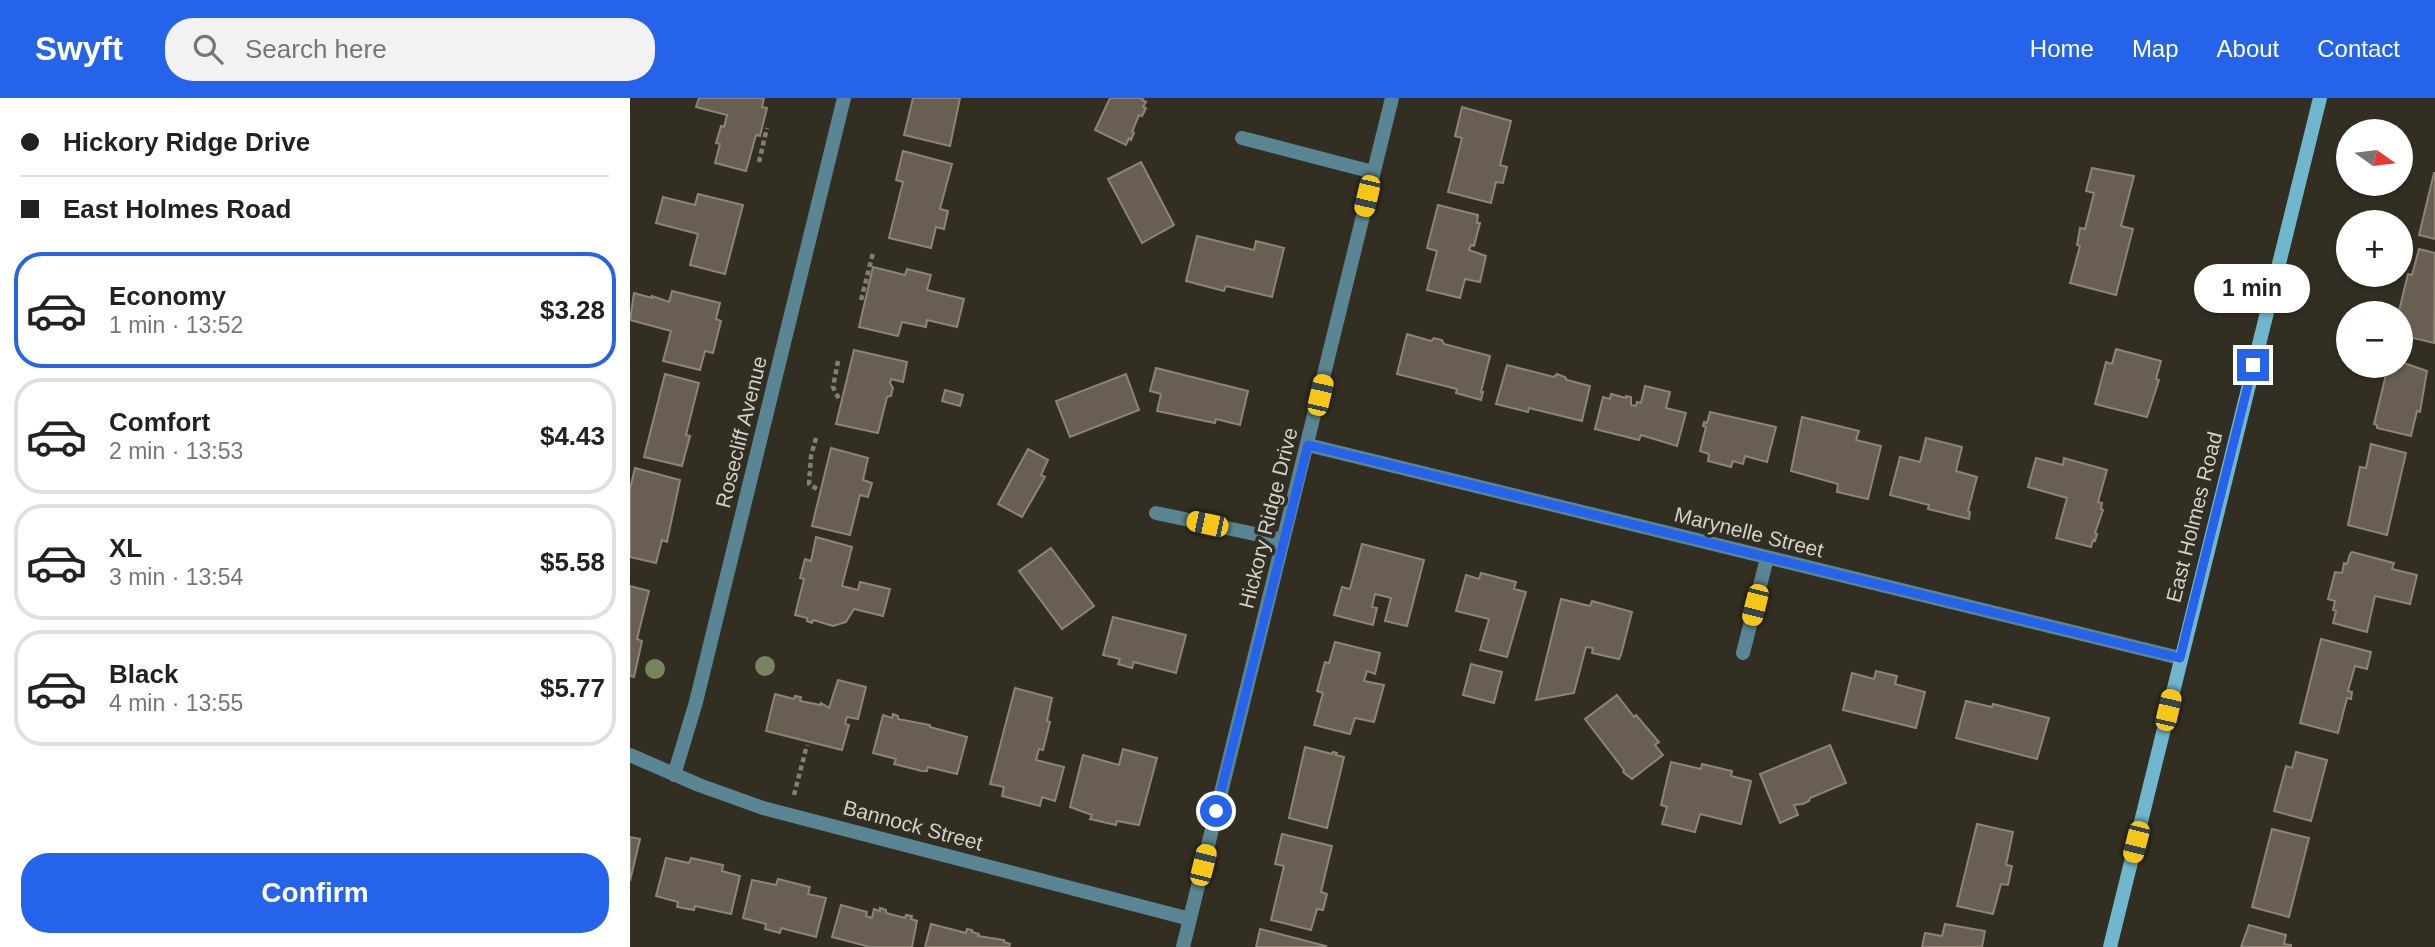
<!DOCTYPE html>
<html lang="en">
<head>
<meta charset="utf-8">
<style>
	body { margin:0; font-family:Arial,sans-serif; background:#f2f2f2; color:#222; height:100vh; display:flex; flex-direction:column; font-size:26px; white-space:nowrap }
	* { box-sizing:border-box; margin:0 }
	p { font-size:23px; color:#767676 }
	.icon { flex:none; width:38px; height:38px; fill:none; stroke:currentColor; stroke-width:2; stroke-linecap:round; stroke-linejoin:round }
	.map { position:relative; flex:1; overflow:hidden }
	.side { display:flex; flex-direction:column; background:#fff; width:630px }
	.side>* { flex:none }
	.guide { display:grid; align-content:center; height:154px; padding:0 21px; background:#fff }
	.needle { width:46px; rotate:104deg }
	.buttons { position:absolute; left:1706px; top:21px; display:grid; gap:14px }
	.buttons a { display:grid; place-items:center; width:77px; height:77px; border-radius:50%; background:#fff; box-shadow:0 2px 5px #0004; font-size:35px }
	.end { position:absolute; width:32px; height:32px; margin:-16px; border:9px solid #2563eb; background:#fff; box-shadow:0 0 0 4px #fff }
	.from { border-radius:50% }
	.bubble { position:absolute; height:49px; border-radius:24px; background:#fff; box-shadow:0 2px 5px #0004; font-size:23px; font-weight:700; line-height:49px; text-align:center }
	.car { position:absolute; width:21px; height:42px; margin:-21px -10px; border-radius:9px; box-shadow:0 0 5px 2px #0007; background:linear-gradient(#f5c518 24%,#345 0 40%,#f5c518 0 76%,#345 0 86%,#f5c518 0) }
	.guide b { display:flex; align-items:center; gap:24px; height:66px; font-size:26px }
	.guide b+b { border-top:2px solid #e0e0e0 }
	.guide i { width:18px; height:18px; background:#222 }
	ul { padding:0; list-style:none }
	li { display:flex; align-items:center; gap:21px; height:116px; margin:0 14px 10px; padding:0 7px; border:4px solid #e0e0e0; border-radius:28px }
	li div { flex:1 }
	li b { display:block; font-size:26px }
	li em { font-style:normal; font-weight:700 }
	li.current { border-color:#2563eb }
	li>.icon { width:63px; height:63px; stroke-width:1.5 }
	.action { display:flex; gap:14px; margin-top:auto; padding:14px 21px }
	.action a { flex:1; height:80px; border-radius:28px; background:#2563eb; color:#fff; font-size:28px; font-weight:700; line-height:80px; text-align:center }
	header { display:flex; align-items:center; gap:42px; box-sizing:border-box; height:98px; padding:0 35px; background:#2563eb; color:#fff }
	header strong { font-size:33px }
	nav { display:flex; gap:38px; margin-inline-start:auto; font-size:24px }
	.search { width:490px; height:63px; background:#f2f2f2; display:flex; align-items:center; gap:18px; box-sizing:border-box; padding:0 24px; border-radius:28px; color:#767676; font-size:26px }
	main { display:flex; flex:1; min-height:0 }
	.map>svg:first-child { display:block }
	.building { fill:#685f52; stroke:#8d8476; stroke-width:2 }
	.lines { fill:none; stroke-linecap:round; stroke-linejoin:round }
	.path { stroke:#827f75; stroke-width:4.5; stroke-dasharray:5 3.5; stroke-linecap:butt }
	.minor { stroke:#5a8593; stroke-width:14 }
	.secondary { stroke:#70b6cc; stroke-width:14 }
	.tree { fill:#78845e }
	.route { stroke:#2563eb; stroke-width:9 }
	.labels { text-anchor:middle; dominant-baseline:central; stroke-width:7; stroke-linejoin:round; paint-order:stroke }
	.street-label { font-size:21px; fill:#d3d1c9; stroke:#322f22 }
</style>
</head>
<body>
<header>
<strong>Swyft</strong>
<div class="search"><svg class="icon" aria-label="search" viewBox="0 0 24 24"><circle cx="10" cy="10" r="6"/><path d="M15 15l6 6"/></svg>Search here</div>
<nav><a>Home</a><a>Map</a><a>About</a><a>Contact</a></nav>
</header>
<main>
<section class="side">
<div class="guide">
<b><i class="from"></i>Hickory Ridge Drive</b>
<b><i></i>East Holmes Road</b>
</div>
<ul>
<li class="current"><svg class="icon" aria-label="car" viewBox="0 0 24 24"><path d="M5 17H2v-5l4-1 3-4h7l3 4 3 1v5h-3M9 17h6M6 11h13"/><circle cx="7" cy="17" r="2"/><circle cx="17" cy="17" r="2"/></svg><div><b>Economy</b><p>1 min · 13:52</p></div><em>$3.28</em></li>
<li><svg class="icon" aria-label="car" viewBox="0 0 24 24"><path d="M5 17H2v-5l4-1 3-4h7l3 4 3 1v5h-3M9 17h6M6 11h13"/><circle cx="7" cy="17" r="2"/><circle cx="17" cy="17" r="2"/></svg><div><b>Comfort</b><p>2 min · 13:53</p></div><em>$4.43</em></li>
<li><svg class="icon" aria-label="car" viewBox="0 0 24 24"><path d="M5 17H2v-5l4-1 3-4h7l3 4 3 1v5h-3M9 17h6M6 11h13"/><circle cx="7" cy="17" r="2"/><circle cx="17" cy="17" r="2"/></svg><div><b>XL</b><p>3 min · 13:54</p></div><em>$5.58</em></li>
<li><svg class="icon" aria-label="car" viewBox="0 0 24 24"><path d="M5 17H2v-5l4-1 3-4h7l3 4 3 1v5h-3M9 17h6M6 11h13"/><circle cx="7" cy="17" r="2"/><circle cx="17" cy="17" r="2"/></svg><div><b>Black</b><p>4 min · 13:55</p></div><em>$5.77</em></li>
</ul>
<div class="action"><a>Confirm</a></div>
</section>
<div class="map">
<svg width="1805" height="849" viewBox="0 0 1805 849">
	<rect width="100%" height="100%" fill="#322f22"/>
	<path class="building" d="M69,0H134L132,9L137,10L130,38L126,37L116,73L85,65L90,46L86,45L91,28L94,29L97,17L66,9Z
		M283,0H330L320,48L274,37Z
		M480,0H513L512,2L516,4L513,9L516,10L512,18L509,17L502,34L504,35L501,42L499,40L496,47L465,32Z
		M832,9L881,23L870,67L877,69L873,85L866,84L861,105L818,94L832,40L825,38Z
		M273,53L322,66L310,111L318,113L314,131L306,129L301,150L259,140L273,84L266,82Z
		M511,64L544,127L512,145L478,81Z
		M1462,70L1504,78L1491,128L1503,131L1486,197L1440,185L1450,148L1447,147L1450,130L1455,131L1464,95L1456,93Z
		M1804,75H1805V141L1789,137Z
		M68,96L113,107L95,176L60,167L68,136L26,125L33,99L65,107Z
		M808,107L848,117L847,125H850L844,148L841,147L839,152L856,158L850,184L835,181L830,200L797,192L807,153L797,150Z
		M567,138L624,152L626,143L654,150L642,199L596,188L594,193L556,183Z
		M1789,151L1805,155L1804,245L1771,237V215L1769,213L1778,176L1782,177Z
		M243,169L275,177L277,171L301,177L297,192L334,201L327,229L297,222L296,229L272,224L268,238L229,229Z
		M42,193L90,205L86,221L91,223L83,255L75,253L70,272L33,263L41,233L0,222L4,195L22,200V198L39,204Z
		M777,236L801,243L804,240L812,242L814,246L860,258L851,294H853L851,302L826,295L827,291L767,276Z
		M1486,251L1531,263L1526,281L1529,282L1517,319L1465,306L1476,264L1482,266Z
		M224,252L277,264L273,284L261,281L260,285L263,290L261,298L257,299L248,335L206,326Z
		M1774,265L1797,273L1790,314L1787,313L1781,338L1747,330V327L1744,326L1758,268H1771Z
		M877,267L924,279L927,276L935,279L937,282L960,288L952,323L899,310L898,314L866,306Z
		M526,270L618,293L610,327L586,321L585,325L527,313L531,296L520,293Z
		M35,276L69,285L56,337L60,338L52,368L14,359Z
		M496,276L509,312L440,339L426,303Z
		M1015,288L1040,294L1036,310L1056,315L1047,348L1011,337L1009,342L965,331L973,299L980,301L981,296L996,300V298L1001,299V307L1006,308L1007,304L1011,305Z
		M315,292L333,297L330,308L312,303Z
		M1080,314L1146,329L1137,364L1115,358L1113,366L1103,363L1101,369L1078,363L1079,356L1070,353L1076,329L1073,328L1074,324L1077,325Z
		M1172,319L1229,333L1226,342L1251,348L1238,401L1207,394L1208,386L1161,373Z
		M1296,340L1332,349L1326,373L1347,379L1338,413L1340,414L1339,421L1298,411L1299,407L1260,397L1270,359L1290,364Z
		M1741,346L1776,355L1757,437L1718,427L1730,369L1736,370Z
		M201,350L238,360L233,382L242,385L238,399L230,397L220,437L182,428Z
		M398,351L418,362L411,377L415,379L392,419L368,406Z
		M1406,360L1433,367L1434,360L1477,372L1468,404L1472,405L1471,411L1473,412L1465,435L1467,436L1465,443L1463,442L1461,449L1426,440L1437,400L1398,389Z
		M5,370L50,382L37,444L32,442L26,465L0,459V391Z
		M186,439L222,449L212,488L228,492L230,484L260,491L253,518L224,511L216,524L203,528L183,522L182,525L177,523V520L165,517L174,481L170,480L175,461L181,463Z
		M732,446L794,462L777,528L755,523L761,500L745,496L742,509L747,510L743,527L704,517L712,489L720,491Z
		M421,450L464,508L432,531L389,473Z
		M1722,454L1764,465L1762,471L1787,477L1780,506L1745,498L1737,534L1703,525L1706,513L1703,512L1705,503L1698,501L1705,474L1712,475L1714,465L1717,466L1720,456Z
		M851,475L886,484L884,491L896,494L877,559L850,552L859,521L826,513L836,477L849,481Z
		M0,488L19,493L7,541L12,543L4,579L0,578Z
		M931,501L960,508L962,503L1002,514L991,557L989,561L962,555L963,550L956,549L944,595L906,602Z
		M483,519L556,537L546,575L504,564L502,570L488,566L490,561L473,557Z
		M1691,541L1741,554L1737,571L1725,568L1718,593L1722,594L1721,601L1717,600L1708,635L1670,625Z
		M705,544L750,555L745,576L737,573L734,583L754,587L744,624L725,620L720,636L684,627L693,595L687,593L695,564L699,565Z
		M841,566L872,574L864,605L833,597Z
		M1246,573L1267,578L1265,586L1295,594L1286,630L1213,612L1222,575L1244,581Z
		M208,582L236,589L228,621L217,619L215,626L219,627L212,652L136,633L145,596L164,601L165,598L171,599L170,603L191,607V605L199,610Z
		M385,590L422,600L417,623L420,624L413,652L409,651L406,662L434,669L425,703L412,699L410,708L372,698L374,689L360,686Z
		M987,597L1004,619L1006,617L1029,644L1025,647L1033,657L1002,681L993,674L994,672L955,621Z
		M1336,603L1362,609L1363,606L1419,620L1407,661L1326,640Z
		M263,616L268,618V621L300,627V629L337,639L327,676L298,669L297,673H292L264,666L266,661L243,655L253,617L262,620Z
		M1200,647L1216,685L1180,700L1179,703L1173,706L1164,707L1168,717L1150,725L1130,676Z
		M675,649L702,656L703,654L707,655L706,657L714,659L697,730L659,720Z
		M493,651L527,660L509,727L487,723L486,727L460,721L462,717L440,709L453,657L489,667Z
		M1666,654L1697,662L1681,723L1644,713L1656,668L1662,670Z
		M1041,664L1071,671L1072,666L1102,673L1101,678L1121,683L1111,726L1070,716L1065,734L1032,726L1037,709L1031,707Z
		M1347,726L1383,734L1376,767L1382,768L1378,787L1371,786L1363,816L1327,808Z
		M1642,731L1679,740L1659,819L1622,809Z
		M652,736L702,748L691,794L697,796L693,812L687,811L681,832L641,822L654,768L645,766Z
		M0,739L10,741L0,783Z
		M36,760L59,765L61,760L93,767L92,773L110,778L101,816L65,808L64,812L47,809L48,804L26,798Z
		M148,781L180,789L178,796L196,800L186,839L151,830L150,835L135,831L136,826L113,820L122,782L146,787Z
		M211,807L237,814L236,818L242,820L244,811L250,813V810L256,812V815L275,820L276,817L282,818L281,821L287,823L282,849H240L202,839Z
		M301,826L336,835L337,831L342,832V834L349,836L348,838L374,842V844L380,846L379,849H295Z
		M1315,826L1355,833L1352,849H1292L1295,835L1312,838Z
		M1619,827L1656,837L1654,846L1661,847V849H1611Z
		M630,831L696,848L695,849H626Z"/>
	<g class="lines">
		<path class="path" d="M129,64L137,30
			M231,202L243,155
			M208,263L203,289L209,301
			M186,340L181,358L179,386L187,391
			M164,697L177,647"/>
		<path class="minor" d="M612,40L743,74
			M678,347L1550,560
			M526,415L653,442
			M1113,555L1137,460
			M0,657L69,687L133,710L560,821
			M44,677L66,604L214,0
			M553,849L762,0"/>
		<path class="secondary" d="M1480,849L1690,0"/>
	</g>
	<g class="tree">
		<circle cx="135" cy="568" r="10"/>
		<circle cx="25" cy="571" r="10"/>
	</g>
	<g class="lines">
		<path class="route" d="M586,713L678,347L1550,560L1623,267"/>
	</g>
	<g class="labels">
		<g class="street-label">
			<text transform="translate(111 334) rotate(-76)">Rosecliff Avenue</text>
			<text transform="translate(1564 419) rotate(-76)">East Holmes Road</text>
			<text transform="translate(638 420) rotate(-76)">Hickory Ridge Drive</text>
			<text transform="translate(1119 434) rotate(14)">Marynelle Street</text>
			<text transform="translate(283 727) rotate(15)">Bannock Street</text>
		</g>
	</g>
</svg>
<div class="buttons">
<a><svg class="needle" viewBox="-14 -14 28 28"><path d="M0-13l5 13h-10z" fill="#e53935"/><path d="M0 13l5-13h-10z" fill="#767676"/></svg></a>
<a>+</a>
<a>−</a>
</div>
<i class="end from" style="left:586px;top:713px"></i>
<i class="end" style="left:1623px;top:267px"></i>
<div class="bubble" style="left:1564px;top:166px;width:116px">1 min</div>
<i class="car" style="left:737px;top:98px;rotate:193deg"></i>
<i class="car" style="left:690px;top:297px;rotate:13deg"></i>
<i class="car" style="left:577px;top:426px;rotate:282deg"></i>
<i class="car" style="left:1125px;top:507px;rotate:194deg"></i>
<i class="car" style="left:1538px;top:612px;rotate:13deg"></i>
<i class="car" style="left:1506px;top:744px;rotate:194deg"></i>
<i class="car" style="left:573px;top:767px;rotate:14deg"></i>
</div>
</main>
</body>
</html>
